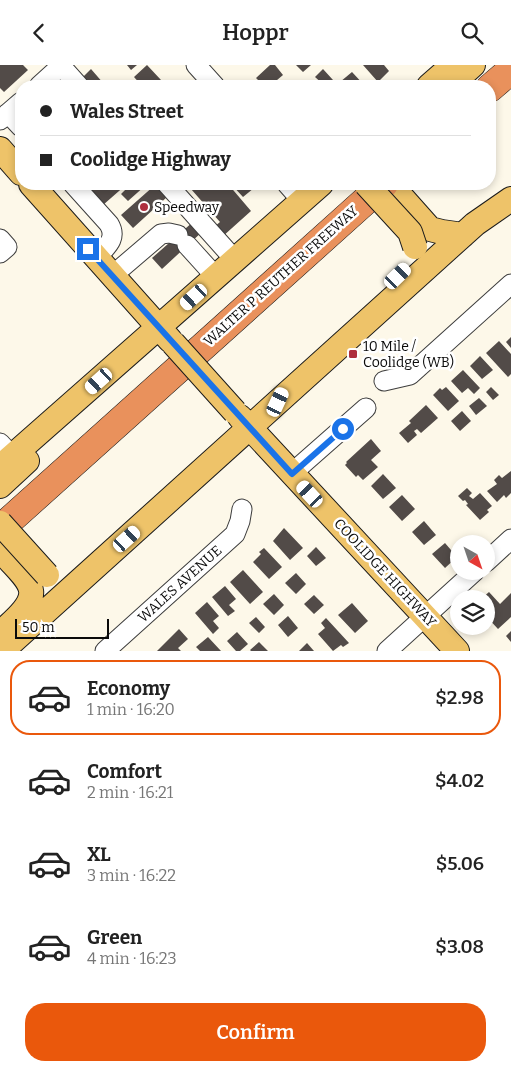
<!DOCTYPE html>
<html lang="en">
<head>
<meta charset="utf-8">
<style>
	body { margin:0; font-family:Bitter,serif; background:#f2f2f2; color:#222; height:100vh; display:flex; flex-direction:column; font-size:19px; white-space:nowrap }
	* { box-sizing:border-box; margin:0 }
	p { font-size:16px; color:#767676 }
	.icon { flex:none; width:28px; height:28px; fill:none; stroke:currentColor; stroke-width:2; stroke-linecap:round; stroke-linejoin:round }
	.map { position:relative; height:586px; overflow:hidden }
	.details { display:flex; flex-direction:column; background:#fff; flex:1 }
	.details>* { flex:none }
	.hud { position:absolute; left:15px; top:15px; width:481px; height:110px; border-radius:20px; box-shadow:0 2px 8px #0003; display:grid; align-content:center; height:110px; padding:0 25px; background:#fff }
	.needle { width:32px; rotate:140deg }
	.controls { position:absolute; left:450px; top:470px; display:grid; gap:10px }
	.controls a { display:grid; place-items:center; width:45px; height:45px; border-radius:50%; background:#fff; box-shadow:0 2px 8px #0003; font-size:25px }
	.scale { position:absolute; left:15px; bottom:12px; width:94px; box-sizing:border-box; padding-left:5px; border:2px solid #0a0a0a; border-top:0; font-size:14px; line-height:18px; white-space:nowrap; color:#0a0a0a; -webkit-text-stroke:4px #fff; paint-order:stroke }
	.end { position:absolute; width:22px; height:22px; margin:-11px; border:6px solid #1a73e8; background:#fff; box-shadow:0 0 0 2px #fff }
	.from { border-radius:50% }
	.car { position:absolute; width:15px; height:30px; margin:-15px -8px; border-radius:6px; box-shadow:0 0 4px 1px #0007; background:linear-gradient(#fff 24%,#345 0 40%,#fff 0 76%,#345 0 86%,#fff 0) }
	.hud b { display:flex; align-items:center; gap:18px; height:48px; font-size:19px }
	.hud b+b { border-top:1px solid #e0e0e0 }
	.hud i { width:12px; height:12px; background:#222 }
	ul { padding:9px 0 0; list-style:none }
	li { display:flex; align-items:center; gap:15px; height:75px; margin:0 10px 8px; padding:0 15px; border:2px solid transparent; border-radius:20px }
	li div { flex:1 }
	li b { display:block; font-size:19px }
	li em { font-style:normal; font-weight:600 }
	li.selected { border-color:#ea580c }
	li>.icon { width:45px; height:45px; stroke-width:1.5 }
	.action { display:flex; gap:10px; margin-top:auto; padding:10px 25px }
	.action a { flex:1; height:58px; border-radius:20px; background:#ea580c; color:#fff; font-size:20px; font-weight:600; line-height:58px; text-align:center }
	header { display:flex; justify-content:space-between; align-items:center; height:65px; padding:0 25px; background:#fff; font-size:22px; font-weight:600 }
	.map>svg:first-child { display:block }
	.building { fill:#524b48 }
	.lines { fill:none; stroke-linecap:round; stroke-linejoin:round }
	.minor-casing { stroke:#3d3d3d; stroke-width:21 }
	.major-casing { stroke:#1b1b1b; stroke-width:26 }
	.highway-casing { stroke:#1b1b1b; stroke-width:29 }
	.minor { stroke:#fff; stroke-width:19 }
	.major { stroke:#eec369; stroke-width:24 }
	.highway { stroke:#e9915c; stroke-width:28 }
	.major-bridge-casing { stroke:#1b1b1b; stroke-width:26; stroke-linecap:butt }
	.major-bridge { stroke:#eec369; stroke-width:24 }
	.route { stroke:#1a73e8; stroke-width:6 }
	.poi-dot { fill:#ae2e3e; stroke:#fff; stroke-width:2 }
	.labels { text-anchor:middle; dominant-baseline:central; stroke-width:5; stroke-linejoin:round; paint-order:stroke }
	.poi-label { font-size:14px; fill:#0a0a0a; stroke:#fff; text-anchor:start }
	.street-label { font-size:14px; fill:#0a0a0a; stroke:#fff }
</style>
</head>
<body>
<header><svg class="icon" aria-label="back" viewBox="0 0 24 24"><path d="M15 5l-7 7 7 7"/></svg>Hoppr<svg class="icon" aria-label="search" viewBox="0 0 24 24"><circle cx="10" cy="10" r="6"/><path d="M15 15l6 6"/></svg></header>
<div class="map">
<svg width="511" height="586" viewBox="0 0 511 586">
	<rect width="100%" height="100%" fill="#fdf8e9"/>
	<path class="building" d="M0,0H23L28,5L4,27L0,23Z
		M127,0H137L131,5Z
		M147,0L161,15L154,21H142L134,12Z
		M270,0H275L283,10L270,21H264L256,13Z
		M296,0H311L303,7Z
		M363,0H384L389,6L378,17Z
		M91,4L104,19L102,21H91L83,12Z
		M323,4L333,15L325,21L315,12Z
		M352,7L365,21H343L340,17Z
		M83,119H127L103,140Z
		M131,119L146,120L128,136L121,129Z
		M196,119H228L251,146L222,172L214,162L220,157L191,124Z
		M231,119H250L254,123L243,132Z
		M155,120L167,132L133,163L121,150Z
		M194,156L203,166L162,204L152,193Z
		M511,272V283L506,277Z
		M499,276L511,289V309L508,312L486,288Z
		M480,291L493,305L482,314L470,301Z
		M463,305L480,323L474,329L468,323L462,328L451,316Z
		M446,322L459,336L448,346L433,330L440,323L442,325Z
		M491,322L499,330L493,335L486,327Z
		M479,333L487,341L476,350L469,341Z
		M426,340L438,353L421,368L417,364L414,366L417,370L408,378L399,368L411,358L409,356Z
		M462,346L471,356L460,366L451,356Z
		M371,374L381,386L371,395L378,402L363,415L358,410L356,412L345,400L347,398L346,397Z
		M511,406V428L506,433L504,430L497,437L487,426L497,419L494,415L499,410L502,413Z
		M383,409L396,423L383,434L371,421Z
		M467,423L472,428L469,431L473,434L480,428L492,441L487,445L489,447L480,455L466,440L468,439L465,435L463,436L458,431Z
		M402,430L415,444L402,456L389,442Z
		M424,456L436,470L424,480L412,467Z
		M284,463L303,483L290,495L273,476Z
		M445,478L457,492L445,503L432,489Z
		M316,482L326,493L316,501L307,491Z
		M264,483L282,502L269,514L253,497L261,489L259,487Z
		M243,505L263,527L250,539L230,517Z
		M296,508L306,519L296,529L285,518Z
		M225,521L236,534L229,540L235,546L228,551L212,532Z
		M489,527L500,539L511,528V552L498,564L486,551V534H481Z
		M274,529L284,540L274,550L263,539Z
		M314,530L324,540L314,549L304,539Z
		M207,537L219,551L213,556L219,563L213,569L195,548Z
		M352,538L368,556L355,568L338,550Z
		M288,551L298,563L288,572L278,560Z
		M256,552L265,562L259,568L249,558Z
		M326,553L349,578L343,582L341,580L333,586L318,569L325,563L321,558Z
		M179,564L188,574L178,583L181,586H157Z
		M511,566V577L506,571Z
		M237,567L248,579L240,586H236L227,576Z
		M208,572L221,586H200L196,582Z
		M259,577L268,586H251L250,585Z
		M307,578L314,586H299Z"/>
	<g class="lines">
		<g class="minor-casing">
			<path id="minor" d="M196,0L215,21
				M39,21L61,1L79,21
				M8,48L21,62
				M0,55L21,37
				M73,119L109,159C118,174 106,182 96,193
				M167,119L235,195
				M287,119L302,136
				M0,174L7,182L0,188
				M187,180L216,212
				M113,210L161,169L169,168L178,170
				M384,316L410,310L511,219
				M0,378L12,391
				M291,409L366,343
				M486,497L511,474
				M105,586L235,469L240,456L242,444
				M387,586L475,506"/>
		</g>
		<g class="major-casing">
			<path id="major" d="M429,21L453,0
				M450,21L473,0
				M0,84L21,108
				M31,119L170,275
				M390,119L430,164L442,167L463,170
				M240,352L457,586
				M0,402L321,119
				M0,421L27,396
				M0,485C31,519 48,526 7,562
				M2,586L475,159L511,134"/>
		</g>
		<g class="highway-casing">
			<path id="highway" d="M490,23L511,5
				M0,464L384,119"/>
		</g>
		<use href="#minor" class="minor"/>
		<use href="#major" class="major"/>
		<use href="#highway" class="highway"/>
		<g class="major-bridge-casing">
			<path id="major-bridge" d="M366,119L410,167L415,182
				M173,278L235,347
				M0,458L47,510"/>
		</g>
		<use href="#major-bridge" class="major-bridge"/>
	</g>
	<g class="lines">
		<path class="route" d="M88,184L292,409L343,364"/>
	</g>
	<g class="poi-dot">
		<circle cx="144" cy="142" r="5"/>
		<rect x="348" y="284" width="10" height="10" rx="2.5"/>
	</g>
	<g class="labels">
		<g class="poi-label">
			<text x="154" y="142">Speedway</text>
			<text x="363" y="281">10 Mile /<tspan x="363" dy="16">Coolidge (WB)</tspan></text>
		</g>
		<g class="street-label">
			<text transform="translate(281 211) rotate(-42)">WALTER P REUTHER FREEWAY</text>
			<text transform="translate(385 508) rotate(47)">COOLIDGE HIGHWAY</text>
			<text transform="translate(180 519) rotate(-42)">WALES AVENUE</text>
		</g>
	</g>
</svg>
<div class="controls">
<a><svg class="needle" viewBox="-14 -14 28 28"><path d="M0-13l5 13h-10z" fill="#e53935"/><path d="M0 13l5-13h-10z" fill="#767676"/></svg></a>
<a><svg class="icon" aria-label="layers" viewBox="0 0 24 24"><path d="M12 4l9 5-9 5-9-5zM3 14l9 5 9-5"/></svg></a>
</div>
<div class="scale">50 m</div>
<i class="end from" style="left:343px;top:364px"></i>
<i class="end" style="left:88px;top:184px"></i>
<i class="car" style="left:398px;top:211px;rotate:46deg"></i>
<i class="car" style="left:194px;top:232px;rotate:228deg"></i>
<i class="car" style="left:99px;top:316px;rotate:228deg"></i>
<i class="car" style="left:278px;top:337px;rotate:25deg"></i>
<i class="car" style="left:310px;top:429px;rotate:317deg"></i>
<i class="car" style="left:127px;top:474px;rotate:48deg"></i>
<div class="hud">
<b><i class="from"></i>Wales Street</b>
<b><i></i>Coolidge Highway</b>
</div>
</div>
<section class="details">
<ul>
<li class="selected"><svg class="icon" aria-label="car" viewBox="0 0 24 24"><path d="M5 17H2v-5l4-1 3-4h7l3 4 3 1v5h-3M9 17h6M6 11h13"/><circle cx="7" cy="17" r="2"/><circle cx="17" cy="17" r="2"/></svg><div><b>Economy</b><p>1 min · 16:20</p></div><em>$2.98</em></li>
<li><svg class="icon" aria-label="car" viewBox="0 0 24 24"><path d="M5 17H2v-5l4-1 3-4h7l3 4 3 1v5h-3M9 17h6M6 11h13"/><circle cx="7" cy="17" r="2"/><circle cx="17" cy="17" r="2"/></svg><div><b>Comfort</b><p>2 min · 16:21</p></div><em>$4.02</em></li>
<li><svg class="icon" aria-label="car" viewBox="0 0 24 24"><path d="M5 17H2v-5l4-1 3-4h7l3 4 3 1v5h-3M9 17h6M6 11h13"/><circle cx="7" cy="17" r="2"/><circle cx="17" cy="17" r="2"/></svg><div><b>XL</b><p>3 min · 16:22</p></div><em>$5.06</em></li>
<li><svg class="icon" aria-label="car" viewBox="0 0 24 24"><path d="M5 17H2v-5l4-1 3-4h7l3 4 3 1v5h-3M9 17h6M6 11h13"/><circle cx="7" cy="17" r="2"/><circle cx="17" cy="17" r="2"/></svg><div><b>Green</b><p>4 min · 16:23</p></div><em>$3.08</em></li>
</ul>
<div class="action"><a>Confirm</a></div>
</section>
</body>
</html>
